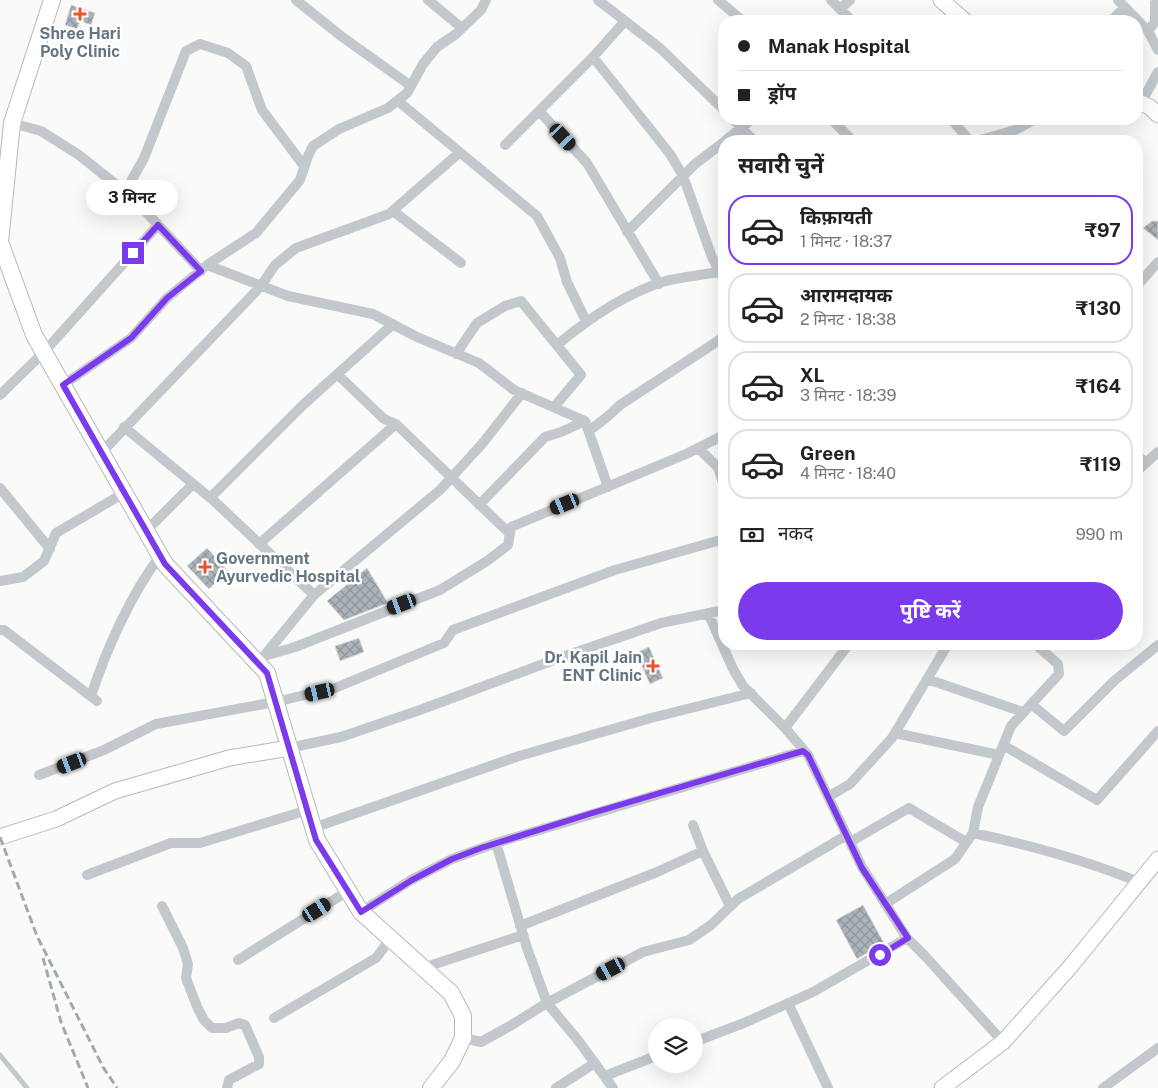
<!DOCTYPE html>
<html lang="hi">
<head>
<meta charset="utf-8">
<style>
	body { margin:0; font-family:"Public Sans","Noto Sans Devanagari",sans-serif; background:#f6f6f6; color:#222; height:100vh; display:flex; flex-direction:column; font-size:19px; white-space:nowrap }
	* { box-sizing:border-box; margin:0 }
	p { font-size:16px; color:#767676 }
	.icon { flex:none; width:28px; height:28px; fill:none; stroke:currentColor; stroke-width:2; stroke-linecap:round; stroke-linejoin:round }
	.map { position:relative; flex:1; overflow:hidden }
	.panel { position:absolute; left:718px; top:135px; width:425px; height:515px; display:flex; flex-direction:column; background:#fff; border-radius:20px; box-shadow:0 5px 20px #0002 }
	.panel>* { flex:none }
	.guide { position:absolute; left:718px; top:15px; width:425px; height:110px; border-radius:20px; box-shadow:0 5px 20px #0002; display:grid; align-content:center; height:110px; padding:0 20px; background:#fff }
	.fabs { position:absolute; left:648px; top:1018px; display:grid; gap:10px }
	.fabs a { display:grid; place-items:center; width:55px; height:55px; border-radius:50%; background:#fff; box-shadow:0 5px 20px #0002; font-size:25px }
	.end { position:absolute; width:22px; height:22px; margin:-11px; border:6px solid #7c3aed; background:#fff; box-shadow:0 0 0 2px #fff }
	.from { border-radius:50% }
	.bubble { position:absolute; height:35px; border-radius:18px; background:#fff; box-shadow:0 5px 20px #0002; font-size:16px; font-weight:700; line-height:35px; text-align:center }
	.car { position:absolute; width:15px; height:30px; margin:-15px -8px; border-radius:6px; box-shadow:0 0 4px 1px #0007; background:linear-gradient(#222 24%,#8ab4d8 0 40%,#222 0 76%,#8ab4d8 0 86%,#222 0) }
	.guide b { display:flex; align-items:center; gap:18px; height:48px; font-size:19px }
	.guide b+b { border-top:1px solid #e0e0e0 }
	.guide i { width:12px; height:12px; background:#222 }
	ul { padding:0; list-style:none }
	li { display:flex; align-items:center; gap:15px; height:70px; margin:0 10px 8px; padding:0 10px; border:2px solid #e0e0e0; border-radius:20px }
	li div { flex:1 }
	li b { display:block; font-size:19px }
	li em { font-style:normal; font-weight:700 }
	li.active { border-color:#7c3aed }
	li>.icon { width:45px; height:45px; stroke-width:1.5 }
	h2 { padding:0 20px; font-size:22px; line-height:60px }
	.pay { display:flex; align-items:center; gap:12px; height:55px; padding:0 20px; font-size:19px }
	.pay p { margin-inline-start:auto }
	.primary-button { display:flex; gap:10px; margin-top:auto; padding:10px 20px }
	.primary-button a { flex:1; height:58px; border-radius:30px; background:#7c3aed; color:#fff; font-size:20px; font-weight:700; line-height:58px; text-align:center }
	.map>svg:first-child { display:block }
	.building { fill:url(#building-cross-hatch); stroke:#dcdcda }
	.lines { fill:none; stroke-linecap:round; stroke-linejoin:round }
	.secondary-casing { stroke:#b3babf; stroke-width:17 }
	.primary-casing { stroke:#b5babe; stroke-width:18 }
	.lane { stroke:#c3c8cc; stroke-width:5 }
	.street { stroke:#c3c8cc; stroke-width:10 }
	.secondary { stroke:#fff; stroke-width:15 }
	.primary { stroke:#fff; stroke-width:16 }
	.rail { stroke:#a2aab0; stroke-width:3; stroke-dasharray:8 4; stroke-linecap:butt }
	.route { stroke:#7c3aed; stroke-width:6 }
	.poi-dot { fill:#e4572e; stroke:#fff; stroke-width:2 }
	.labels { text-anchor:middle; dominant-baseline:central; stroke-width:5; stroke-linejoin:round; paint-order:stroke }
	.poi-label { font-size:16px; font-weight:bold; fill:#657683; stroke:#fff }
</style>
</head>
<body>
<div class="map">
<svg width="1158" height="1088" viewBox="0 0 1158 1088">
	<defs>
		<pattern id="building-cross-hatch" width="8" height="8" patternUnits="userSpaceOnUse" patternTransform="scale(1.25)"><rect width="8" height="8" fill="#aab3b9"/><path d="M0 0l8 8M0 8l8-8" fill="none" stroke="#8e969c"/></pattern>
	</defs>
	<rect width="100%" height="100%" fill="#fafaf8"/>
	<path class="building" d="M71,5L95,13L91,25L80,21L77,29L65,25Z
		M1152,221H1158V240L1143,228Z
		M207,548L228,571L209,589L187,566Z
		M367,568L388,603L344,620L327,601Z
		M359,638L364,652L340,661L335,646Z
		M649,647L663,678L650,684L636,653Z
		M863,905L884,943L857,959L836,920Z"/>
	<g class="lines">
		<g class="secondary-casing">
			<path id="secondary" d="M941,0L965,21
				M1136,101L1150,107L1158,115
				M0,837L56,819L115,791L229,758L289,748
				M942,1088L1003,1042L1070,967L1158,859"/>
		</g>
		<g class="primary-casing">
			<path id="primary" d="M52,0L12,123L0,242L34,335L165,564L267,673L317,840L361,912L451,993L463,1016V1038L452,1061L431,1088"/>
		</g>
		<path class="lane" d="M0,1055L27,1088"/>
		<path class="street" d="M296,0L341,36L411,86
			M428,0L462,28
			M598,0L661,49L724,110
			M718,0L743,21
			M831,0L852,21
			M1118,0L1148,31L1158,50
			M840,9L850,0
			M1111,21L1125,7
			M1148,31L1155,22V3L1157,0
			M593,57L670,154L683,176L712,257L724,280
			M398,101L537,216L560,258L567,282L586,321
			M1141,103L1158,72
			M539,111L587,163L659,284
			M733,119L754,141
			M831,119L853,141
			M951,119L970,141
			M12,123L41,131L79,155L134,199L201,271
			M725,141L752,119
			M977,141L1015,130L1035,119
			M505,145L593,57L625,21
			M125,192L144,158L186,51L200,44L228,53L246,66L262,110L304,166
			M393,211L461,263
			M627,232L695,164L724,142
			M207,265L256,233L300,180L308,156L313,146L339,129L388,108L407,93L423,64L437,47L456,34L481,10L486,0
			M1136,287L1158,262
			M557,345C588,319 623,295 662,282C680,277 701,275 719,272
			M456,354L477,323L505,306L521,301L581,375L554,407
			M337,374L384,419L396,424L510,534
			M63,385L131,338L167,298L207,265L288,296L373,314L417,337L479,363L514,390L585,421L608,487
			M0,395L44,352L158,225
			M124,427L214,501L314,595
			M589,431L607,417L620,405L724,337
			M698,448L718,467L724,486
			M101,453L261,286L275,265L296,248L389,214L459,153
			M1136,455L1146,462
			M1136,472L1158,452
			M0,488L50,549
			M210,498L303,405L393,324
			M479,505L545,437L561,432L585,421
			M146,531L193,484
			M259,544L396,424
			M0,581L23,577L44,561L56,533L124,493
			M708,613L733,669L743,686L785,728L808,755L862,867L907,938L925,956L1003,1042
			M0,630H4L97,701
			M264,656L314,595L440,490L482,444L522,393
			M254,659L295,647L440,590L487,561L508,545L511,527L686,454L724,435
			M927,679L1023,712
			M91,696C106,650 131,594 160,556
			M1031,704L1064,731L1114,681L1158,645
			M785,728L849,644
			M895,733L999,755
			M1003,745L1097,800L1158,731
			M289,748L341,737L420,710L562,657L661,623L724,610
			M39,775L104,750L156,724L275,702L335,688L444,643L453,630L615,570L724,539
			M828,797L850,784L892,738L948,644
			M693,825L703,851L730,906
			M313,828L519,756L651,718L751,693
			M973,833L978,807L1011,726L1059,674L1058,664L1035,644
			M850,842L909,808L966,842
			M496,843L527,948L547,1003L577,1039L613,1088
			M87,875L171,843H200L308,810
			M885,904L955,859L973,833C1030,845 1085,860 1139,882
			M162,906L183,948L188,964L186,978L198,1009L204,1020L212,1028H226L239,1023L245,1025L259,1057V1064L229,1080L227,1088
			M361,912L411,880L452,859L496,843L803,751
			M520,926L657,872L703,851
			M238,960L348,891
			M423,968L523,935
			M788,1003L828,1088
			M274,1018L376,958L391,938
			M463,1038L481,1042L510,1026L547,1003L643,952L689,940L711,925L738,899L847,835
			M694,1042L744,1023L813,992L907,938
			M605,1076L656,1056
			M556,1088L595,1063
			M1103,1088L1158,1048"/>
		<use href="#secondary" class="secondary"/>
		<use href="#primary" class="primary"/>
		<path class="rail" d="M0,837L37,936L103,1067L117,1088
			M43,958L61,1022L88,1088"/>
	</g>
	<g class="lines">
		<path class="route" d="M133,253L158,225L201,271L167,298L131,338L63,385L165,564L267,673L316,840L361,912L412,880L452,859L481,848L589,814L803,751L808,755L862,868L908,938L880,955"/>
	</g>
	<g class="poi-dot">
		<path d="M77.5 6.5h5v5h5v5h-5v5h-5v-5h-5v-5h5z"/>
		<path d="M202.5 559.5h5v5h5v5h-5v5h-5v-5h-5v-5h5z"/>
		<path d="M650.5 658.5h5v5h5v5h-5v5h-5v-5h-5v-5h5z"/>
	</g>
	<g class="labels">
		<g class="poi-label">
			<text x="80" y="33">Shree Hari<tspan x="80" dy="18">Poly Clinic</tspan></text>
			<text x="216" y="558" text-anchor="start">Government<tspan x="216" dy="18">Ayurvedic Hospital</tspan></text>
			<text x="642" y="657" text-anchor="end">Dr. Kapil Jain<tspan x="642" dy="18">ENT Clinic</tspan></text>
		</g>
	</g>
</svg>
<div class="fabs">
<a><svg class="icon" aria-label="layers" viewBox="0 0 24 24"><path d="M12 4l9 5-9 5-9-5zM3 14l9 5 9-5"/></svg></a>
</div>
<i class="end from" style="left:880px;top:955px"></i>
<i class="end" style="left:133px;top:253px"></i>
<div class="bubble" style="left:86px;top:180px;width:92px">3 मिनट</div>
<i class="car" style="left:563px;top:137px;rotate:137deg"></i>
<i class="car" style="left:565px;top:504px;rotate:248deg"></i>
<i class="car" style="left:402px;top:604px;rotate:249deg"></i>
<i class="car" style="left:320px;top:692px;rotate:257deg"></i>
<i class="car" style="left:72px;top:763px;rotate:249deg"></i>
<i class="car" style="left:317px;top:910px;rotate:58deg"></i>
<i class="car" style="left:611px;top:969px;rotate:242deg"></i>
<div class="guide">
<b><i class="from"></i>Manak Hospital</b>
<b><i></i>ड्रॉप</b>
</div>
<section class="panel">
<h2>सवारी चुनें</h2>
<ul>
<li class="active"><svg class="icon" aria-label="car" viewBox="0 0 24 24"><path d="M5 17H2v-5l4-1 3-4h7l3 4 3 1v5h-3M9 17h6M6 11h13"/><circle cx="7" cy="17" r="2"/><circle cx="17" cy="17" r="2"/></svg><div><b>किफ़ायती</b><p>1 मिनट · 18:37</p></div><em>₹97</em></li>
<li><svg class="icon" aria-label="car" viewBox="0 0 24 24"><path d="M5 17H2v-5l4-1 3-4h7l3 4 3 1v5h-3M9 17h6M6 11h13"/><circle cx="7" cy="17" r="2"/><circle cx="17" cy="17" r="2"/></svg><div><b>आरामदायक</b><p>2 मिनट · 18:38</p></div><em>₹130</em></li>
<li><svg class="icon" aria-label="car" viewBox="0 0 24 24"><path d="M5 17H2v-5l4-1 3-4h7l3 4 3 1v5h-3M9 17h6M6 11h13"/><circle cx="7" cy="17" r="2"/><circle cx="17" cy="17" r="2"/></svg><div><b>XL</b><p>3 मिनट · 18:39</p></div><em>₹164</em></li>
<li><svg class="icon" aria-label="car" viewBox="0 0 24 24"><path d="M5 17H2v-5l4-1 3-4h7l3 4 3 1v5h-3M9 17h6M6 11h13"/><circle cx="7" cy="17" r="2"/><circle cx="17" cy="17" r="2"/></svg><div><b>Green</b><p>4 मिनट · 18:40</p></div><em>₹119</em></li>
</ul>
<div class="pay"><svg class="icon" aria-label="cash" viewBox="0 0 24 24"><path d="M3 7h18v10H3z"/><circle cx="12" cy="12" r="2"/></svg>नकद<p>990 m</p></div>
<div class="primary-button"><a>पुष्टि करें</a></div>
</section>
</div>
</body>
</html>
